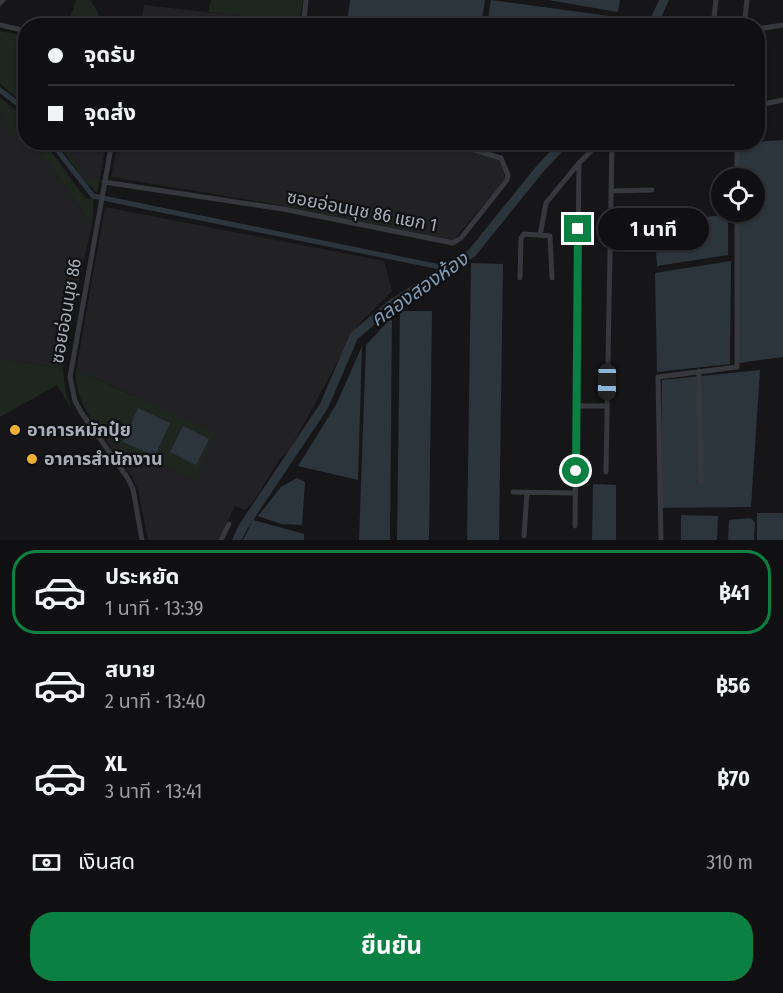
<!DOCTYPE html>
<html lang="th">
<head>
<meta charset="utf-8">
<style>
	body { margin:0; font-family:"Fira Sans Condensed","Noto Sans Thai",sans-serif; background:#1e1e20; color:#f1f3f6; height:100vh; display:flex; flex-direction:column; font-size:22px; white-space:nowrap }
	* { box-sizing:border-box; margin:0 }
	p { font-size:20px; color:#9c9d9f }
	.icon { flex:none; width:33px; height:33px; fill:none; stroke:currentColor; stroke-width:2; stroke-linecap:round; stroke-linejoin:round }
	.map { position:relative; height:540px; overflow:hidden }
	.details { display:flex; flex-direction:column; background:#101012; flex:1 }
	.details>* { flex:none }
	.top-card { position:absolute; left:18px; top:18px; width:747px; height:132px; border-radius:24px; box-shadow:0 2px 4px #0004,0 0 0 2px #303032; display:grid; align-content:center; height:132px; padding:0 30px; background:#101012 }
	.controls { position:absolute; left:711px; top:168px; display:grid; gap:12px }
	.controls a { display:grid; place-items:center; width:54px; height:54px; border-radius:50%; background:#101012; box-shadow:0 2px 4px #0004,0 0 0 2px #303032; font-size:30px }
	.end { position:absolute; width:27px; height:27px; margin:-14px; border:8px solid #0b8043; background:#fff; box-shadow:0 0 0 3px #fff }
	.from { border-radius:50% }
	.bubble { position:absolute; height:42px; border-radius:21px; background:#101012; box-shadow:0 2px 4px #0004,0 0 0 2px #303032; font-size:20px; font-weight:700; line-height:42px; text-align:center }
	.car { position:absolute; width:18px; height:36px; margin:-18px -9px; border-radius:8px; box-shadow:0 0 4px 2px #0007; background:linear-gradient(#222 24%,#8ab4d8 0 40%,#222 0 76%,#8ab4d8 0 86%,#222 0) }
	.top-card b { display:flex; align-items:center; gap:21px; height:57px; font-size:22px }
	.top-card b+b { border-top:2px solid #303032 }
	.top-card i { width:15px; height:15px; background:#f1f3f6 }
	ul { padding:10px 0 0; list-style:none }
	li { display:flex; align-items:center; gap:18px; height:84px; margin:0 12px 9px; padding:0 18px; border:3px solid transparent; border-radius:24px }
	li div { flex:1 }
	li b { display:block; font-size:22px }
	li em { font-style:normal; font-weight:700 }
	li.active { border-color:#0b8043 }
	li>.icon { width:54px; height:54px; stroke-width:1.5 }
	.pay { display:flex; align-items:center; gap:15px; height:66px; padding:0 30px; font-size:22px }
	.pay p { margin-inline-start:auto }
	.cta { display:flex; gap:12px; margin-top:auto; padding:12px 30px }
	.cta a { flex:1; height:69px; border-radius:24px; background:#0b8043; color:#fff; font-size:24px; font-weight:700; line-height:69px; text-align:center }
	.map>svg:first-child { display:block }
	.built { fill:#222225 }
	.green { fill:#1e261f }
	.water { fill:#2c353c }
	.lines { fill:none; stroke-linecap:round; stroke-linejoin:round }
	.canal { stroke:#2c353c; stroke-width:5 }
	.river { stroke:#2c353c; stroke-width:9 }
	.street { stroke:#37383d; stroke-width:5 }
	.route { stroke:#0b8043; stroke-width:8 }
	.poi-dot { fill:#f2b134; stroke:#111113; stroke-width:2 }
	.labels { text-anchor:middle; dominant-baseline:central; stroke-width:4.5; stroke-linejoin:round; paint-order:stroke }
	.street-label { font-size:18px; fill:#a8adb8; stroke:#111113 }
	.poi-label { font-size:18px; font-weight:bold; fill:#a8adb8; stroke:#111113; text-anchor:start }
	.water-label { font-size:20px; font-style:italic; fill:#7f9bb3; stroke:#111113 }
</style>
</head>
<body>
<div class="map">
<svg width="783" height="540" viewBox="0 0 783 540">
	<rect width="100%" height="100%" fill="#161618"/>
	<path class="built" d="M144,5L296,22V26H140Z
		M0,111L23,127L26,142L34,143L92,225L80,276L63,369L0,358Z
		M434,142L498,159L503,168L505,179L454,240L448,241L274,204L111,177L118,143Z
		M68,143H106L100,179H87L67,150Z
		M105,207L384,261L392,291L357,326L289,451L281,457L254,501L245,510L235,506L219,540H148L138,490L132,477L107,441L114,414L135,396L76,370Z"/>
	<path class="green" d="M76,0H90L99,14L97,25H64L69,21Z
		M211,0H303L300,17L296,22L208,12Z
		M0,31L25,36L17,90L25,92V104L0,84Z
		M0,98L25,118V131L23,127L13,134L0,111Z
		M34,143H45L85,198L94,199L92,225Z
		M58,143H68L67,150L87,179H100L97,193L85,182Z
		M0,358L63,369L65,389L71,408L57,385L0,417Z
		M76,370L215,432L195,479L115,443L121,430L115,425L117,415L115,414L107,441C91,418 74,399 76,370Z"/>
	<path class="water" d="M350,0H485L481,25L365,26L347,23Z
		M491,0L616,17L615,25H487Z
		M548,0H620L618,12Z
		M783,140V357L739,363V212H754V178H739V143Z
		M728,215V255L657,266L654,221Z
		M731,261L730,364L657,372L655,273Z
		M471,263L503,264L499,540H467Z
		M400,311H432L429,540H397Z
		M392,317L390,540H359L366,345Z
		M362,346L358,480L298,466L336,405Z
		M760,370L751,507L660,508L662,380Z
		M138,408L170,423L155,456L123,442Z
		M183,426L209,439L196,465L170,452Z
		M297,478L305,482L302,525L281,524L258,516L281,487Z
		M593,484L616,485V540H592Z
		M757,513H783V540H757Z
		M681,515L718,516L717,540H681Z
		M751,518L755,523L754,540H728L729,520Z
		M253,520L304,534V540H243Z"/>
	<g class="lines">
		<path class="canal" d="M0,90L26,110
			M51,142L93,196L450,269"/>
		<path class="river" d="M652,26L664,0
			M237,540L243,527L324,406L354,336L393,303L472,253L539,170L565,142"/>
		<path class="street" d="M0,3L3,0
			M304,19L306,0
			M0,25L26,31
			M713,26L716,0
			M744,26L747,0
			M758,29L783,25
			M764,104L783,100
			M112,142L70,377L75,401L81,412L127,477L133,489L142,540
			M737,142V178
			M683,145L716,142
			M104,182L283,209L453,243L461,238L507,180L508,175L501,158L447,142
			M613,191L652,190
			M540,235L546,203L579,163L600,142
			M520,278L521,238L524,234L550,236L552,278
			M699,371L701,482
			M576,406H606
			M606,472L612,142
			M513,492L575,493
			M575,526L579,163
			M524,536L527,492
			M221,540L229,524
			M661,540L658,377L737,367V212"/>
	</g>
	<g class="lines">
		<path class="route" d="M576,471L578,229"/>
	</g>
	<g class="poi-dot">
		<circle cx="15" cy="430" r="6"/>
		<circle cx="32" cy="459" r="6"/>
	</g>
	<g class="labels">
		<g class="street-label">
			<text transform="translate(362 211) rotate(11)">ซอยอ่อนนุช 86 แยก 1</text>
			<text transform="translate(66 311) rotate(-80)">ซอยอ่อนนุช 86</text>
		</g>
		<g class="poi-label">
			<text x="27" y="430">อาคารหมักปุ๋ย</text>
			<text x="44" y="459">อาคารสำนักงาน</text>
		</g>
		<g class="water-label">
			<text transform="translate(419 289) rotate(-35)">คลองสองห้อง</text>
		</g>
	</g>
</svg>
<div class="controls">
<a><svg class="icon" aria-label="locate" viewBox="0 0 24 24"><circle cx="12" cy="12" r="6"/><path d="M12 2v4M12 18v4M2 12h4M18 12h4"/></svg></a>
</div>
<i class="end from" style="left:576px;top:471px"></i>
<i class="end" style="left:578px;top:229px"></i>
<div class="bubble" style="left:598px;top:208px;width:111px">1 นาที</div>
<i class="car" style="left:607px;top:382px;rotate:181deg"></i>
<div class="top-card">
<b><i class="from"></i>จุดรับ</b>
<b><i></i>จุดส่ง</b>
</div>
</div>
<section class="details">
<ul>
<li class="active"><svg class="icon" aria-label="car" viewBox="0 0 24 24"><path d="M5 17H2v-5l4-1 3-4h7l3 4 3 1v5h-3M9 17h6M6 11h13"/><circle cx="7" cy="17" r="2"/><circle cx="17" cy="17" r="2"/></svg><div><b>ประหยัด</b><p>1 นาที · 13:39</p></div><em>฿41</em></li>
<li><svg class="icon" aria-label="car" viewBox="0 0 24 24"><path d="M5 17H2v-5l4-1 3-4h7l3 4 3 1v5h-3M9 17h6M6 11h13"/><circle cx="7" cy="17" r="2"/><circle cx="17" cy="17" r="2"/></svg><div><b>สบาย</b><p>2 นาที · 13:40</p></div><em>฿56</em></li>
<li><svg class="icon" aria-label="car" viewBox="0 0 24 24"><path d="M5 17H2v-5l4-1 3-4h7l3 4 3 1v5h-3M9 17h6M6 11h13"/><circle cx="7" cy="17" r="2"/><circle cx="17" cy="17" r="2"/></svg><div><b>XL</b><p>3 นาที · 13:41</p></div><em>฿70</em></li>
</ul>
<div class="pay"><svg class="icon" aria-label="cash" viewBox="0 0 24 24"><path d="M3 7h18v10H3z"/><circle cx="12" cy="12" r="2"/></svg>เงินสด<p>310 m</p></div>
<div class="cta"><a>ยืนยัน</a></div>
</section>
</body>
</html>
